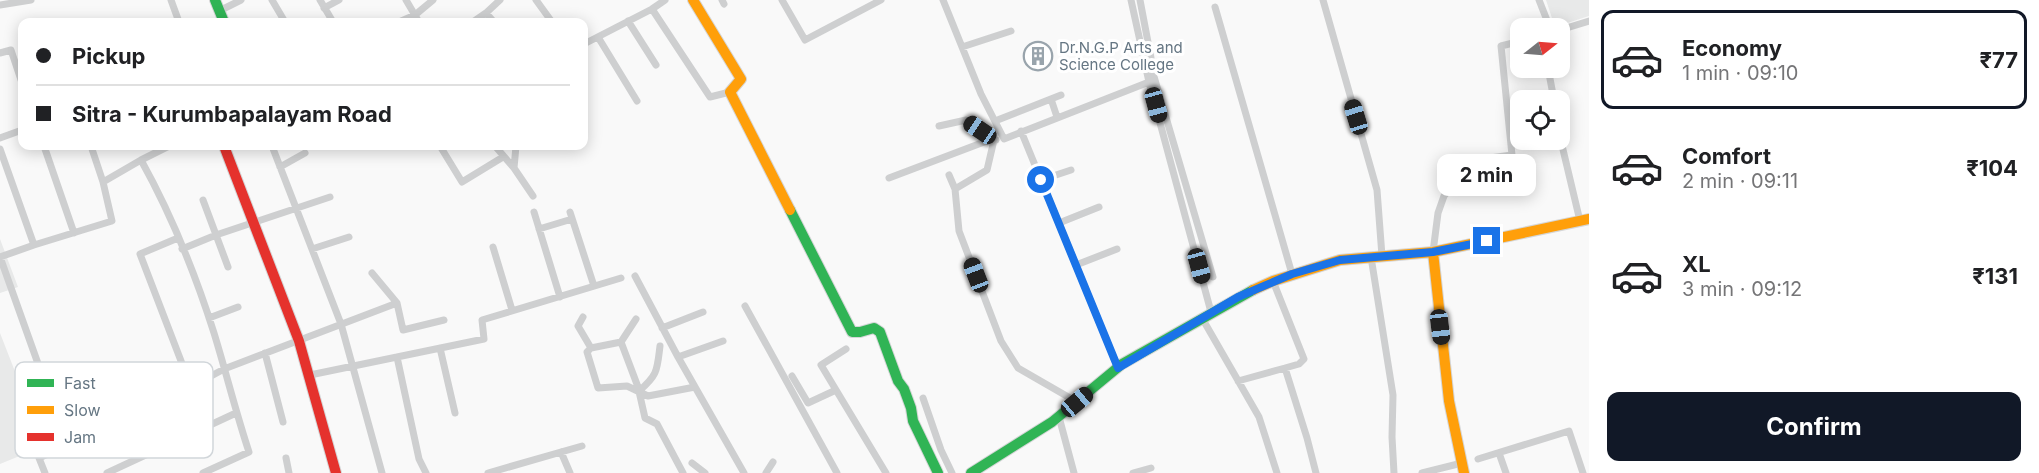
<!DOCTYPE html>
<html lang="en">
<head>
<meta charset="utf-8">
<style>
	body { margin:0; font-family:Inter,sans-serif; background:#f6f6f6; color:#202124; height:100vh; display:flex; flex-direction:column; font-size:22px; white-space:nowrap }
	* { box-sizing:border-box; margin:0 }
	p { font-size:20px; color:#757577 }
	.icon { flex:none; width:33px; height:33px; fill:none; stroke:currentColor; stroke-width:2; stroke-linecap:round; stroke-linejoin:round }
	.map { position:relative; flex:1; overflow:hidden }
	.sheet { display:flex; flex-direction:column; background:#fff; width:450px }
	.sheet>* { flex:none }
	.guide { position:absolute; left:18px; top:18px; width:570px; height:132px; border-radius:12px; box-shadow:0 3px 15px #0003; display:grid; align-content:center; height:132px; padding:0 18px; background:#fff }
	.needle { width:39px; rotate:73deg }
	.tools { position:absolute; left:1510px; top:18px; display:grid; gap:12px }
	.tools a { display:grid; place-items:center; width:60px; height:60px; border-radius:12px; background:#fff; box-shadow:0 3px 15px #0003; font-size:30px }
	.end { position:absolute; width:27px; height:27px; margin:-14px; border:8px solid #1a73e8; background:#fff; box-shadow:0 0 0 3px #fff }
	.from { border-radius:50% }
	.bubble { position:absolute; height:42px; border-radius:12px; background:#fff; box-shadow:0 3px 15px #0003; font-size:20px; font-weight:700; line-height:42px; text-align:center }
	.car { position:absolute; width:18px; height:36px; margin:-18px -9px; border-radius:8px; box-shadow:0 0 4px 2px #0007; background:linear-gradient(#222 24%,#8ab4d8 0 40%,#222 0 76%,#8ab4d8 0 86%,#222 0) }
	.guide b { display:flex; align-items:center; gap:21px; height:57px; font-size:22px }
	.guide b+b { border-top:2px solid #e0e0e0 }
	.guide i { width:15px; height:15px; background:#202124 }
	ul { padding:10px 0 0; list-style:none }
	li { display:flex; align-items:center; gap:18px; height:99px; margin:0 12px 9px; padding:0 6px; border:3px solid transparent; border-radius:12px }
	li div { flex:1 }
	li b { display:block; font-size:22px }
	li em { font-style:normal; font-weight:700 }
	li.active { border-color:#111827 }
	li>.icon { width:54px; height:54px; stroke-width:1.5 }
	.cta { display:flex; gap:12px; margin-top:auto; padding:12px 18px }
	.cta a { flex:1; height:69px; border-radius:12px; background:#111827; color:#fff; font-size:24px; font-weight:700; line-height:69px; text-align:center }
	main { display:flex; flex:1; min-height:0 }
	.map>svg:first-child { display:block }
	.built { fill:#e8e9e9 }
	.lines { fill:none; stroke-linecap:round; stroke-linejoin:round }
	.fast-casing { stroke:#d5d6d7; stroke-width:12 }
	.slow-casing { stroke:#d5d6d7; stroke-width:12 }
	.jam-casing { stroke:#d5d6d7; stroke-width:12 }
	.street { stroke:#cecfd0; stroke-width:7 }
	.fast { stroke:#30b455; stroke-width:10 }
	.slow { stroke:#ff9f0a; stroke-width:10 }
	.jam { stroke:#e5322d; stroke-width:10 }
	.route { stroke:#1a73e8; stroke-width:8 }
	.labels { text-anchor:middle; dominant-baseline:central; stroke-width:6; stroke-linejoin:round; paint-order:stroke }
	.poi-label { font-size:15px; fill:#657683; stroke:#fff; text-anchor:start }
	.key { fill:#fff; stroke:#d1d6da; stroke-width:1.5 }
	.key-label { font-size:16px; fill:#657683 }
</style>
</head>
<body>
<main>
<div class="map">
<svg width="1589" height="473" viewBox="0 0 1589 473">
	<rect width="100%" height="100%" fill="#f9f9f9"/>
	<path class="built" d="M1546,0H1589V16L1555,27Z
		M0,239L18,287L0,293Z
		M0,333L44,446L0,464Z"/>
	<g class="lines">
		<g class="fast-casing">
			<path id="fast" d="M215,0L224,22
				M790,210L852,332H860L874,328L880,332L898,381L904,389L911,408L913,421L938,473
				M971,473L1052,422L1122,364L1253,290"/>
		</g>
		<g class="slow-casing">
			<path id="slow" d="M693,0L741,79L730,92L790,210
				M1433,252L1449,401L1464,473
				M1253,290L1273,281L1340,260L1433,252L1589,219"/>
		</g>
		<g class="jam-casing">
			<path id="jam" d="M224,146L299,341L336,473"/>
		</g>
		<path class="street" d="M171,0L179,22
			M272,0L285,22
			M320,0L333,22
			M406,0L419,22
			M536,0L552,22
			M722,0L724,4
			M782,0L805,40L881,0
			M943,0L981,94L1004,139L1149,82
			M1131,0L1149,82L1211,312
			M1140,0L1151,58L1150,63L1213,277
			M1323,0L1377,190L1382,256
			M1539,0L1550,28
			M0,5L31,0
			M1215,7L1292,274
			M324,8L339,0
			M652,9L710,97L730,92
			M219,11L241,0
			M486,13L500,0
			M628,21L656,65
			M399,22L415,15L433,0
			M473,22L486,13L494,22
			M1560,30L1589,21
			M598,37L637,101
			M584,44L652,9L665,0
			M962,47L1011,31
			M0,53L11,50L22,83
			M1548,68L1554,100
			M1051,99L1057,117
			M995,121L1061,95
			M939,126L966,120L994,140L987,170L955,189
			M1021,131L1118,368
			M1560,137L1580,221
			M0,138L22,130
			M44,146L74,233
			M91,146L103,182
			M169,146L141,160C171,214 195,273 214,333C226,372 236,413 249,452L203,473
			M272,146L341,324L382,473
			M440,146L462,182L503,157
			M495,146L514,168
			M516,146L514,168L533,196
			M0,149L34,245L112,221L103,182L141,160
			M280,167L305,153
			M949,175L955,189L959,231L1001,341L1018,368L1077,402
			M889,178L992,139L996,140
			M1041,180L1071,170
			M203,200L228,267
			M534,212L560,297
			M570,212L594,286
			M1059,223L1099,207
			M539,229L572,219
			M178,238L140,254L191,387
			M493,247L512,310
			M182,249L216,235L330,197
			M312,249L349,237
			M1433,252L1438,213L1444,196L1475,160L1512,155L1501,46L1521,41
			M0,257L67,445
			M0,257L34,245
			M1371,257L1393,395L1392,437L1394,473
			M1076,265L1117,249
			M372,273L397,303L403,330L444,320
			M635,276L678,357L744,473
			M1273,281L1304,359L1299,364L1285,368
			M745,306L837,473
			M583,317L578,326L591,348L587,352L598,388L627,386L648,396L695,387
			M209,318L238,307
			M1202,318L1259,417L1277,473
			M662,328L703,312
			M621,342L638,387L645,418L657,424L683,473
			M440,348L455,413
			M591,348L621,342L636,319
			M846,349L821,365L886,473
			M265,353L283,422
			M397,357L419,459L426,473
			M678,357L723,341
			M310,375L484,339L482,320L621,278
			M792,376L808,403L836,390
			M1238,381L1285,368L1307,438L1316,473
			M639,391C658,375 657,370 660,346
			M923,398L941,450L952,473
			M1059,417L1074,473
			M561,452L570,473
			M1499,453L1506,473
			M286,458L289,473
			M1478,459L1569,431L1583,473
			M692,463L705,473
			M45,473L39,458L191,387L224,369L397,303
			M107,473L236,413
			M488,473L582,446
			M766,473L773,462
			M1133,473L1151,468
			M1422,473L1462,463"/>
		<use href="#fast" class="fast"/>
		<use href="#slow" class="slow"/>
		<use href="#jam" class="jam"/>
	</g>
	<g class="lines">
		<path class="route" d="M1041,180L1118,368L1238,297L1292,274L1340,260L1433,252L1487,241"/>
	</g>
	<defs>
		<g id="building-ring" transform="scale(1.5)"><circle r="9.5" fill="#fff" stroke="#99a4ac" stroke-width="1.5"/><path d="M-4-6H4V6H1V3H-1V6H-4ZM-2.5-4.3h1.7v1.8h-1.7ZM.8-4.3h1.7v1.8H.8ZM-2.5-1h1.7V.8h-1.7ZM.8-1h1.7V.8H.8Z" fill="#99a4ac"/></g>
	</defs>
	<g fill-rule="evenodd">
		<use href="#building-ring" x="1038" y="56"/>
	</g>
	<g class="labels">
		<g class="poi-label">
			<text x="1059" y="47">Dr.N.G.P Arts and<tspan x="1059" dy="17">Science College</tspan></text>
		</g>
	</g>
	<rect x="15" y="362" width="198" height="96" rx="9" class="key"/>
	<rect x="27" y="379" width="27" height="8" fill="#30b455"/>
	<rect x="27" y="406" width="27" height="8" fill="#ff9f0a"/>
	<rect x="27" y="433" width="27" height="8" fill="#e5322d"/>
	<g class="key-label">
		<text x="64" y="389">Fast</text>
		<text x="64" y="416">Slow</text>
		<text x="64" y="443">Jam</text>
	</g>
</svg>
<div class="tools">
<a><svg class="needle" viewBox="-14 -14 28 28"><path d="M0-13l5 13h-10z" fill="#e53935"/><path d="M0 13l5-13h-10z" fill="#757577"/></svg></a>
<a><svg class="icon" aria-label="locate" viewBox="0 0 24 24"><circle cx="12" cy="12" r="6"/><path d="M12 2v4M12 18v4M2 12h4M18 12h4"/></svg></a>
</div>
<i class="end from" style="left:1041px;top:180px"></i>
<i class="end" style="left:1487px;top:241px"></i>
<div class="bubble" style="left:1437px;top:154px;width:99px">2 min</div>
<i class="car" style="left:1156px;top:105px;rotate:165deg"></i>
<i class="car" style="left:1356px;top:117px;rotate:343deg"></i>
<i class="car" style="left:980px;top:130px;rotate:304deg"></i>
<i class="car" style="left:1199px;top:266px;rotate:165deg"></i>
<i class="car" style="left:976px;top:275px;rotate:339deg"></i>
<i class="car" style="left:1440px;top:327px;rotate:173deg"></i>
<i class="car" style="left:1077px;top:402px;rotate:50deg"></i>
<div class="guide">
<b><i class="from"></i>Pickup</b>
<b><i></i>Sitra - Kurumbapalayam Road</b>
</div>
</div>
<section class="sheet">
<ul>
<li class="active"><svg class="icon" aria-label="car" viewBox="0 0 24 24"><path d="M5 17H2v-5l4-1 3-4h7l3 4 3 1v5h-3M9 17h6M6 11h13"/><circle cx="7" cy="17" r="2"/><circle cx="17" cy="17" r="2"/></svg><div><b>Economy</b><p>1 min · 09:10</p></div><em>₹77</em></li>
<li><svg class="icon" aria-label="car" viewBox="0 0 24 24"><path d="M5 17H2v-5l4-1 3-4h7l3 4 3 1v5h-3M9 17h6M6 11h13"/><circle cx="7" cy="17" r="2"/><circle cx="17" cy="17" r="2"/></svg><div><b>Comfort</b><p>2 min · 09:11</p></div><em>₹104</em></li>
<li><svg class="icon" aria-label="car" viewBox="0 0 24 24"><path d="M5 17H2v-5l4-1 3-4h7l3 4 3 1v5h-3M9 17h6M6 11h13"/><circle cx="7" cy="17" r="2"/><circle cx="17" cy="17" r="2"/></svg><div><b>XL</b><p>3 min · 09:12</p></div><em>₹131</em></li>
</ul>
<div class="cta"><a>Confirm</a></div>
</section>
</main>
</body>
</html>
